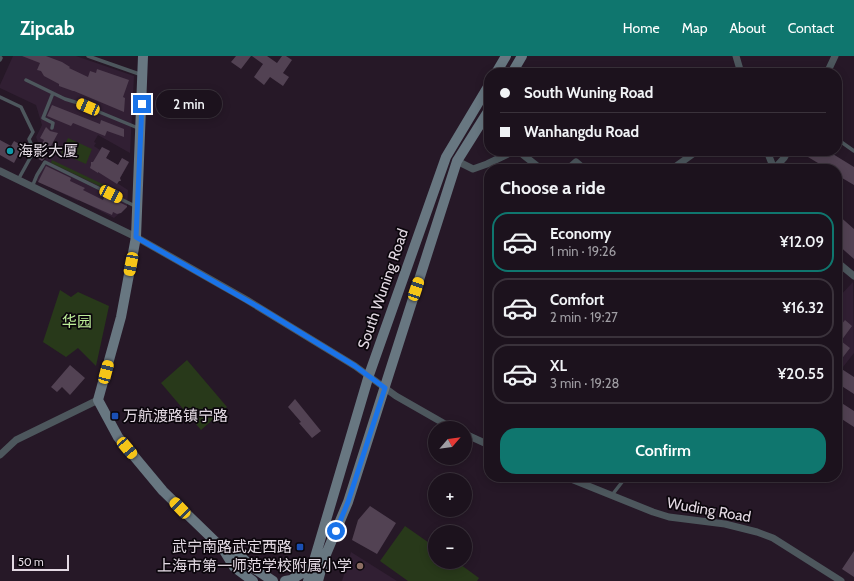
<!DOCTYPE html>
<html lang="en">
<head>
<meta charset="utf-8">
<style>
	body { margin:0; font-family:Cabin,"Noto Sans SC",sans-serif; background:#251b26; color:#f1f3f6; height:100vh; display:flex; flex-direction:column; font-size:15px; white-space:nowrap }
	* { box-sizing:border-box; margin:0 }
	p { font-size:13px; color:#a09ea4 }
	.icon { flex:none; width:22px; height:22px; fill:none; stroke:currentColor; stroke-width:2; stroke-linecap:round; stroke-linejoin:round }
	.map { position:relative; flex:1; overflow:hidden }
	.drawer { position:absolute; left:484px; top:108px; width:358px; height:318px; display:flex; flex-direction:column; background:#1c121d; border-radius:16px; box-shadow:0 2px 10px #0003,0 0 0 1px #3a323b }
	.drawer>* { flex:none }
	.hud { position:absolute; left:484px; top:12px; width:358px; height:88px; border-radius:16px; box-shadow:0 2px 10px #0003,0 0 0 1px #3a323b; display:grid; align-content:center; height:88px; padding:0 16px; background:#1c121d }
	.needle { width:26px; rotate:62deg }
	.tools { position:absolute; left:428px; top:365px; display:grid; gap:8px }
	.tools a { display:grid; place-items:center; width:44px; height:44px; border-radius:50%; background:#1c121d; box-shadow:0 2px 10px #0003,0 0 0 1px #3a323b; font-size:20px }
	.scale { position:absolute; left:12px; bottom:10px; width:57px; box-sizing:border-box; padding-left:4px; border:2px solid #e3d9e3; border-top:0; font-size:11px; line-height:14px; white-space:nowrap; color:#e3d9e3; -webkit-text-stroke:3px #0b060c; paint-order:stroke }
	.end { position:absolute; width:18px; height:18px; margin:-9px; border:5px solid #1a73e8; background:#fff; box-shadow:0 0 0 2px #fff }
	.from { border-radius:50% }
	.bubble { position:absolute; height:28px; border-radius:14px; background:#1c121d; box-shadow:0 2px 10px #0003,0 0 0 1px #3a323b; font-size:13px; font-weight:600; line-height:28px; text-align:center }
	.car { position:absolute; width:12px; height:24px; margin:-12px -6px; border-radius:5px; box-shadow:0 0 3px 1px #0007; background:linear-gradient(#f5c518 24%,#345 0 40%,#f5c518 0 76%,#345 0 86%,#f5c518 0) }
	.hud b { display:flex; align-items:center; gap:14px; height:38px; font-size:15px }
	.hud b+b { border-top:1px solid #3a323b }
	.hud i { width:10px; height:10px; background:#f1f3f6 }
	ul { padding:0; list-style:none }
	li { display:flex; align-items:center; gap:12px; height:60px; margin:0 8px 6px; padding:0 8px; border:2px solid #3a323b; border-radius:16px }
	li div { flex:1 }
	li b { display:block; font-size:15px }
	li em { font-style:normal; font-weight:600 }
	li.current { border-color:#0f766e }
	li>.icon { width:36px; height:36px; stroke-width:1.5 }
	h2 { padding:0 16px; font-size:18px; line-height:48px }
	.cta { display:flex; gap:8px; margin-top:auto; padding:8px 16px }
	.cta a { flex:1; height:46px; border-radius:16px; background:#0f766e; color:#fff; font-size:16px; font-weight:600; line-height:46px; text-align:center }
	header { display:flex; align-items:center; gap:24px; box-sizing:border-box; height:56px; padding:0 20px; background:#0f766e; color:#fff }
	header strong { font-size:19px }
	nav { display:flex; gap:22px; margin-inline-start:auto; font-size:14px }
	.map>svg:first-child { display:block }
	.built { fill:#311f33 }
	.green { fill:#28391a }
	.building { fill:#524253 }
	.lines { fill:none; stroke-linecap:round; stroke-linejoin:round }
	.lane { stroke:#4d575d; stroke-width:3.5 }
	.street { stroke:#4d575d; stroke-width:7 }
	.secondary { stroke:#687781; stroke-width:10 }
	.route { stroke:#1a73e8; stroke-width:5 }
	.culture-dot { fill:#0f9aa8; stroke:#0b060c; stroke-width:1.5 }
	.transit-dot { fill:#1a4fb4; stroke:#0b060c; stroke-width:1.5 }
	.education-dot { fill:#8d6e63; stroke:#0b060c; stroke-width:1.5 }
	.labels { text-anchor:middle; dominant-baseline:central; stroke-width:3.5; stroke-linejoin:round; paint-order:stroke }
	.poi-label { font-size:15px; fill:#e3d9e3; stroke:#0b060c; text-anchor:start }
	.street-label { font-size:15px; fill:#e3d9e3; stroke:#0b060c }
	.park-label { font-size:15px; fill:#beee99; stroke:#0b060c }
</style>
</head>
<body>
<header>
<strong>Zipcab</strong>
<nav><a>Home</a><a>Map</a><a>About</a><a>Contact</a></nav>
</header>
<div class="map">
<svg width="854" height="525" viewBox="0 0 854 525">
	<rect width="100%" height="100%" fill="#261827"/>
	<path class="built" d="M13,0H76L134,20L130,97L98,79L94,86L96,87L94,90L100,94L102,91L110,95L106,102L118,109L122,102L129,107L120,122V125L117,127L128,134L127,151L114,162L79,144L78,145L33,123L52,94L38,86L36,81L42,69L36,49L0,32V29Z
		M853,226L854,297L843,311L837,307V243Z
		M351,496L397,525H342Z"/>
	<path class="green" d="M68,82L92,93L86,108L61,97Z
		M52,104L117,135L116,138L51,107Z
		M60,234L71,241L78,236L109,250L96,310L78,292L66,301L43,286Z
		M187,304L227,351L201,374L161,327Z
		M405,470L435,491V506H457L479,522L477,525H408L380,505Z"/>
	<path class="building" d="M22,0H46L62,6L70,11L69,12L88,21L90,15L96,17L97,13L129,24L123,41L125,42L124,56L74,35H73L59,30V28L44,20L41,15L37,14L40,7Z
		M236,0H251L241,13L231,6Z
		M252,0H267L277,7L282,0H286L292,4L283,17L289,21L283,30L270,21L264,29L254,21L263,8Z
		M52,49L100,68L101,64L124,73V81L107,75L105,80L73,67L71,70L47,60Z
		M46,71L50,75L58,77L44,103L42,105L35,101L44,84L40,82Z
		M0,84L11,90L14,85L23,90L14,107L0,99Z
		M102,91L110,95L106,102L118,109L122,102L129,106L120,122L121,125H119L117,128L98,116V117L90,112L91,109V106H93Z
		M812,95H828L854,111V129L837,119V113H828L808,101Z
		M46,110L71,122L70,125L85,132L83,134L103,144L105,139L127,150V151L121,157L117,158L113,156L112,159L38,126Z
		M837,158L854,173V203L837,188Z
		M845,264L852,270L841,285L850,292L837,309V274Z
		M70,309L85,322L70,339L62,331L57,336L51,331Z
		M837,310L854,321V338L837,327Z
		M295,343L321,375L312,382L299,367L301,366L288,351Z
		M837,344L854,355V371L837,360Z
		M370,450L396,467L377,498L352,484L358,464Z
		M854,495V521L842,513Z"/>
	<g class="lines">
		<path class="lane" d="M88,0L142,19
			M0,1L1,2L0,4
			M26,24L65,43L75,46L138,72
			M0,41L21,51L33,76L29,83L34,95L18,124
			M52,72L53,67L43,62L53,37
			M837,83L854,95
			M32,131L37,119L45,106L137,151
			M612,439L626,421"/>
		<path class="street" d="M736,0L741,17
			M827,17L835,0
			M767,95L774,113
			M457,105L473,113L487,108L510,97L516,96L522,98L541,113
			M568,113L576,106L584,113
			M672,113L697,95
			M774,113L784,102L788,95
			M0,115L136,181L247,244L355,310L396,340L452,372
			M837,206L854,220
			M465,378L489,389
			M0,399L16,384L98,344
			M566,421L653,456L669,461L725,468L757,476L773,482L841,525"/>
		<path class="secondary" d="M143,0L136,181L121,261L98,344L118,381L163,435L223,493L234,511L253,525
			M496,17L506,0
			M512,17L522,0
			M223,493L240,500L255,513L273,525
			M285,525L291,524L313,510
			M308,525L369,319L446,101L489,29
			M318,525L324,503L348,446L457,105L489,54"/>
	</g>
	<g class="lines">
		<path class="route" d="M142,48L136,181L260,252L355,310L385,332L348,446L336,475"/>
	</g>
	<circle class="culture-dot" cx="10" cy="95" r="4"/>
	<g class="transit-dot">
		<rect x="111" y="356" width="8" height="8" rx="2"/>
		<rect x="296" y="487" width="8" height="8" rx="2"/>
	</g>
	<circle class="education-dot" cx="360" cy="510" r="4"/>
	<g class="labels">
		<g class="poi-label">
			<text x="18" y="95">海影大厦</text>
			<text x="123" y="360">万航渡路镇宁路</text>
			<text x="292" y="491" text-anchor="end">武宁南路武定西路</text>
			<text x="352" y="510" text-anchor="end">上海市第一师范学校附属小学</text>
		</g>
		<g class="street-label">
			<text transform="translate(383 233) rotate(-71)">South Wuning Road</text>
			<text transform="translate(709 454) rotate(10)">Wuding Road</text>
		</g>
		<g class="park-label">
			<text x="77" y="266">华园</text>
		</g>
	</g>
</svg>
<div class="tools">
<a><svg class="needle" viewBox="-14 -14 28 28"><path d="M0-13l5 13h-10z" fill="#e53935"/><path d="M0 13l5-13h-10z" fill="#a09ea4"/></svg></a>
<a>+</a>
<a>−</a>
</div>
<div class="scale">50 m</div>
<i class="end from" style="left:336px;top:475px"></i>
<i class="end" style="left:142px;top:48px"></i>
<div class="bubble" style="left:156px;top:34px;width:66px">2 min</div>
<i class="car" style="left:88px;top:51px;rotate:293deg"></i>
<i class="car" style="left:111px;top:138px;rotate:116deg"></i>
<i class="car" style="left:131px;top:208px;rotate:191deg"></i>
<i class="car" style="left:416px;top:233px;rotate:18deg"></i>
<i class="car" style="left:106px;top:316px;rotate:15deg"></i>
<i class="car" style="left:127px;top:392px;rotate:140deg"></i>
<i class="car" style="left:180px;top:452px;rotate:316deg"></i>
<div class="hud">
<b><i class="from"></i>South Wuning Road</b>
<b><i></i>Wanhangdu Road</b>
</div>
<section class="drawer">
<h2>Choose a ride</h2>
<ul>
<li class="current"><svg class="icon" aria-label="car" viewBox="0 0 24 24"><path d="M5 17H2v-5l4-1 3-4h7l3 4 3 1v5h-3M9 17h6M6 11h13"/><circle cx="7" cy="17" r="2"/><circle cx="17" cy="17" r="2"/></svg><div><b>Economy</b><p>1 min · 19:26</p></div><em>¥12.09</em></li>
<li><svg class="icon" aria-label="car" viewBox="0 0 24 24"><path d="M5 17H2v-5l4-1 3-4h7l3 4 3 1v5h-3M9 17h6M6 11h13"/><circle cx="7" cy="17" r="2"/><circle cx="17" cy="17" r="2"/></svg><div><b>Comfort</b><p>2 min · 19:27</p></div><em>¥16.32</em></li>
<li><svg class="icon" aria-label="car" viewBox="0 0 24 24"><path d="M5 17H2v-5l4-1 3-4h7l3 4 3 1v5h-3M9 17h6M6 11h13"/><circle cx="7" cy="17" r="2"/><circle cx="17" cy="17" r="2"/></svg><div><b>XL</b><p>3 min · 19:28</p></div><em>¥20.55</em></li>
</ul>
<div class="cta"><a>Confirm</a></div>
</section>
</div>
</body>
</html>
